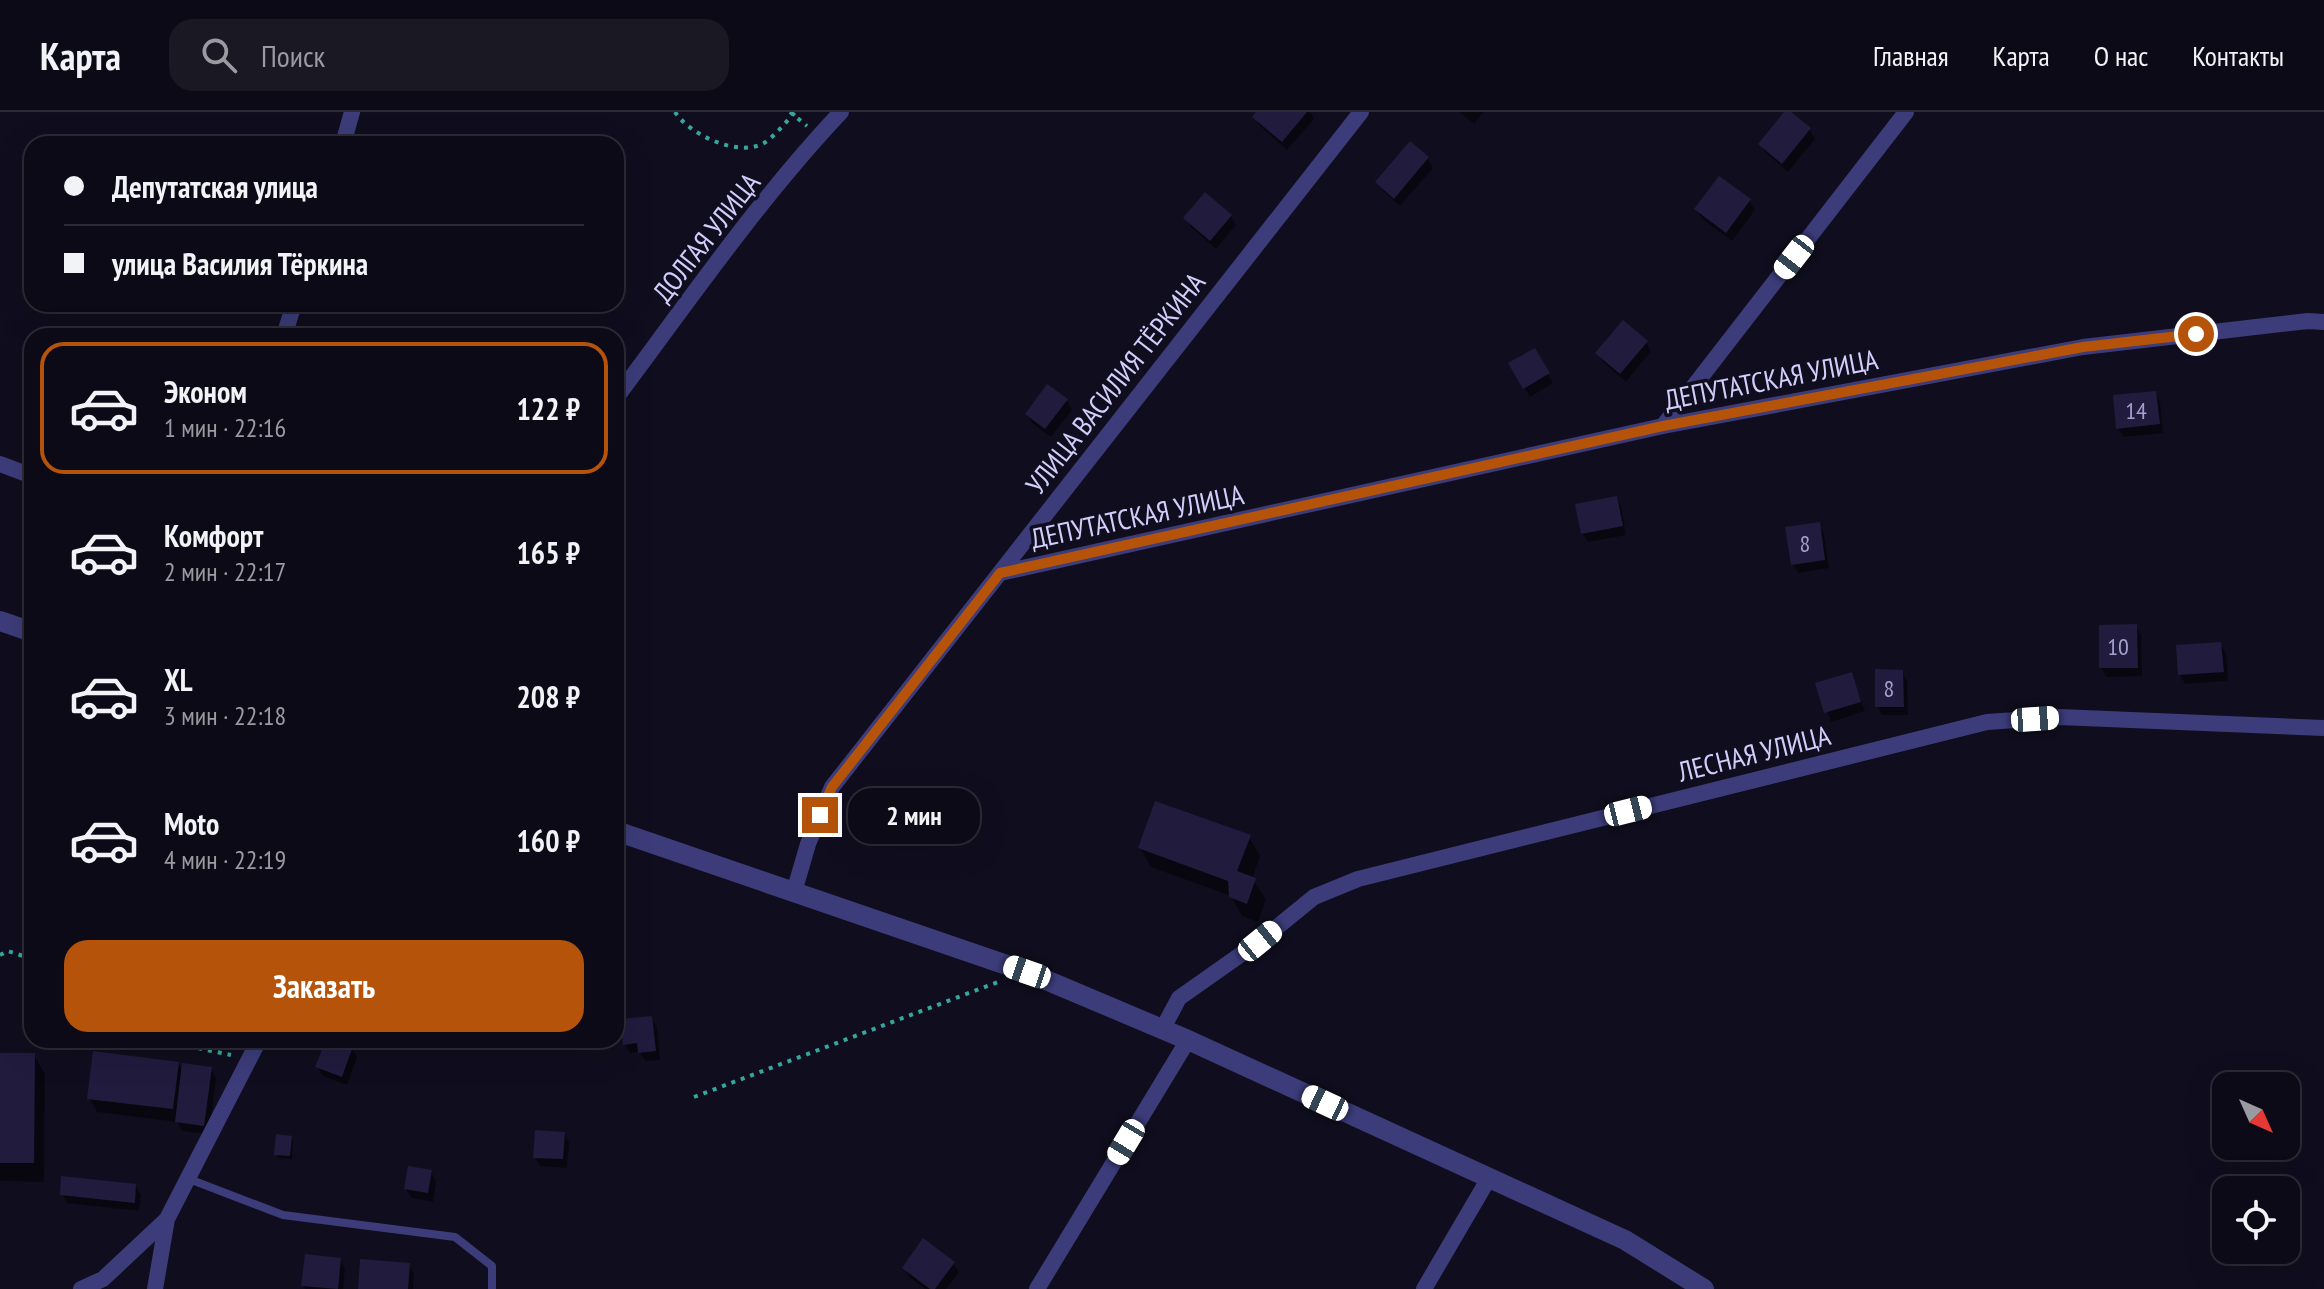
<!DOCTYPE html>
<html lang="ru">
<head>
<meta charset="utf-8">
<style>
	body { margin:0; font-family:"PT Sans Narrow",sans-serif; background:#1a1823; color:#f1f3f6; height:100vh; display:flex; flex-direction:column; font-size:30px; white-space:nowrap }
	* { box-sizing:border-box; margin:0 }
	p { font-size:26px; color:#9a9aa1 }
	.icon { flex:none; width:44px; height:44px; fill:none; stroke:currentColor; stroke-width:2; stroke-linecap:round; stroke-linejoin:round }
	.map { position:relative; flex:1; overflow:hidden }
	.side { position:absolute; left:24px; top:216px; width:600px; height:720px; display:flex; flex-direction:column; background:#0c0a16; border-radius:24px; box-shadow:0 8px 32px #0002,0 0 0 2px #2c2b35 }
	.side>* { flex:none }
	.banner { position:absolute; left:24px; top:24px; width:600px; height:176px; border-radius:24px; box-shadow:0 8px 32px #0002,0 0 0 2px #2c2b35; display:grid; align-content:center; height:176px; padding:0 40px; background:#0c0a16 }
	.needle { width:52px; rotate:135deg }
	.fabs { position:absolute; left:2212px; top:960px; display:grid; gap:16px }
	.fabs a { display:grid; place-items:center; width:88px; height:88px; border-radius:16px; background:#0c0a16; box-shadow:0 8px 32px #0002,0 0 0 2px #2c2b35; font-size:40px }
	.end { position:absolute; width:36px; height:36px; margin:-18px; border:10px solid #b45309; background:#fff; box-shadow:0 0 0 4px #fff }
	.from { border-radius:50% }
	.bubble { position:absolute; height:56px; border-radius:24px; background:#0c0a16; box-shadow:0 8px 32px #0002,0 0 0 2px #2c2b35; font-size:26px; font-weight:800; line-height:56px; text-align:center }
	.car { position:absolute; width:24px; height:48px; margin:-24px -12px; border-radius:10px; box-shadow:0 0 6px 2px #0007; background:linear-gradient(#fff 24%,#345 0 40%,#fff 0 76%,#345 0 86%,#fff 0) }
	.banner b { display:flex; align-items:center; gap:28px; height:76px; font-size:30px }
	.banner b+b { border-top:2px solid #2c2b35 }
	.banner i { width:20px; height:20px; background:#f1f3f6 }
	ul { padding:14px 0 0; list-style:none }
	li { display:flex; align-items:center; gap:24px; height:132px; margin:0 16px 12px; padding:0 24px; border:4px solid transparent; border-radius:24px }
	li div { flex:1 }
	li b { display:block; font-size:30px }
	li em { font-style:normal; font-weight:800 }
	li.selected { border-color:#b45309 }
	li>.icon { width:72px; height:72px; stroke-width:1.5 }
	.primary-button { display:flex; gap:16px; margin-top:auto; padding:16px 40px }
	.primary-button a { flex:1; height:92px; border-radius:24px; background:#b45309; color:#fff; font-size:32px; font-weight:800; line-height:92px; text-align:center }
	header { display:flex; align-items:center; gap:48px; box-sizing:border-box; height:112px; padding:0 40px; background:#0c0a16; border-bottom:2px solid #2c2b35 }
	header strong { font-size:38px }
	nav { display:flex; gap:44px; margin-inline-start:auto; font-size:28px }
	.search { width:560px; height:72px; background:#1a1823; display:flex; align-items:center; gap:20px; box-sizing:border-box; padding:0 28px; border-radius:24px; color:#9a9aa1; font-size:30px }
	.map>svg:first-child { display:block }
	.shadow { fill:#0007 }
	.building { fill:#211b3e }
	.lines { fill:none; stroke-linecap:round; stroke-linejoin:round }
	.path { stroke:#35a89d; stroke-width:4; stroke-dasharray:4 6; stroke-linecap:butt }
	.service { stroke:#3c3c7a; stroke-width:8 }
	.minor { stroke:#3c3c7a; stroke-width:16 }
	.tertiary { stroke:#3c3c7a; stroke-width:20 }
	.route { stroke:#b45309; stroke-width:10 }
	.labels { text-anchor:middle; dominant-baseline:central; stroke-width:7; stroke-linejoin:round; paint-order:stroke }
	.number-label { font-size:24px; fill:#a6a1cc }
	.street-label { font-size:28px; fill:#d2cefc; stroke:#100e1e }
</style>
</head>
<body>
<header>
<strong>Карта</strong>
<div class="search"><svg class="icon" aria-label="search" viewBox="0 0 24 24"><circle cx="10" cy="10" r="6"/><path d="M15 15l6 6"/></svg>Поиск</div>
<nav><a>Главная</a><a>Карта</a><a>О нас</a><a>Контакты</a></nav>
</header>
<div class="map">
<svg width="2324" height="1177" viewBox="0 0 2324 1177">
	<rect width="100%" height="100%" fill="#100e1e"/>
	<path class="shadow" d="M1259,0H1310L1314,7L1287,38L1260,14L1254,5Z
		M1459,0H1484L1474,12Z
		M1786,0L1810,18L1815,27L1788,60L1766,41L1760,32Z
		M1410,32L1428,47L1433,56L1400,94L1383,79L1377,70Z
		M1750,89L1755,98L1732,129L1702,107L1697,98Z
		M1231,104L1236,113L1216,137L1191,115L1185,106Z
		M1646,230L1651,239L1626,270L1603,250L1598,241Z
		M1534,238L1553,271L1530,285L1511,252Z
		M2155,281L2160,290L2163,321L2124,325L2118,316Z
		M1067,289L1072,298L1051,325L1032,311L1027,302Z
		M1616,386L1621,395L1626,423L1588,430L1582,421Z
		M1818,412L1824,421L1829,456L1798,461L1793,452Z
		M2136,514L2141,523L2142,564L2107,565L2101,556Z
		M2220,532L2226,541L2228,569L2185,572L2180,563Z
		M1902,560L1907,569L1908,603H1882L1877,594Z
		M1851,562L1865,599L1831,610L1817,572Z
		M1249,725L1260,744L1252,767L1266,787L1258,810L1242,804L1231,784L1151,755L1140,736Z
		M651,906L657,915L660,948L645,949L640,940L630,941L625,932Z
		M328,928L352,936L357,945L347,973L323,964L317,955Z
		M0,943H34L45,962L44,1070L0,1069Z
		M178,951L183,960L211,957L216,966L209,1022L182,1019L177,1010L97,1000L89,986Z
		M564,1021L569,1031L567,1056L540,1054L535,1045Z
		M291,1025L293,1029L292,1047L278,1046L276,1042Z
		M431,1060L436,1069L433,1090L412,1086L406,1077Z
		M135,1073L141,1083L139,1099L67,1091L62,1082Z
		M340,1148L345,1157L343,1177H305L303,1173Z
		M953,1151L959,1160L946,1177H925L909,1165L904,1156Z
		M409,1152L414,1162L413,1177H360Z"/>
	<path class="building" d="M1256,0H1307L1282,30L1252,5Z
		M1784,0H1791L1811,16L1782,52L1758,32Z
		M1410,29L1429,45L1394,87L1375,70Z
		M1719,64L1751,87L1726,121L1694,97Z
		M1205,80L1232,103L1210,129L1183,106Z
		M1623,208L1648,229L1620,262L1595,241Z
		M1535,236L1550,261L1523,277L1508,251Z
		M1047,272L1068,287L1045,317L1025,302Z
		M2156,279L2160,312L2116,317L2113,283Z
		M1617,384L1623,414L1581,422L1575,392Z
		M1820,410L1825,448L1791,453L1785,415Z
		M2137,512L2138,556H2099V513Z
		M2221,530L2224,560L2178,563L2176,533Z
		M1875,557L1903,558L1904,595H1875Z
		M1852,560L1861,590L1824,601L1815,571Z
		M1155,689L1251,723L1237,759L1256,766L1247,792L1229,785L1228,769L1138,736Z
		M652,904L656,939L638,941L637,931L623,933L620,907Z
		M326,928H337L353,934L342,965L315,955Z
		M93,939L179,950L173,997L87,987Z
		M0,941H35L34,1051H0Z
		M182,951L212,955L204,1014L175,1010Z
		M535,1018L565,1020L563,1047L533,1046Z
		M276,1022L292,1024L290,1044L274,1043Z
		M408,1054L432,1058L428,1081L404,1077Z
		M61,1064L136,1072L135,1091L60,1083Z
		M923,1126L955,1150L935,1177H930L902,1156Z
		M305,1142L341,1146L338,1177L301,1174Z
		M360,1147L410,1151L408,1177H358Z"/>
	<g class="lines">
		<path class="path" d="M675,0C689,22 738,46 764,31C775,24 786,10 795,0
			M790,0L807,14
			M0,843L8,839L32,847
			M159,928L231,943
			M694,985L998,870"/>
		<path class="service" d="M189,1067L283,1103L455,1125L492,1154V1177"/>
		<path class="minor" d="M343,32L352,0
			M284,224L294,192
			M616,286C688,190 758,88 841,0
			M1663,314L1906,0
			M0,352L32,364
			M1000,461L1663,314L2083,235L2308,209L2324,210
			M794,780L808,732L832,675L1361,0
			M1162,918L1179,886L1260,829L1314,785L1358,767L1987,610L2059,605L2324,616
			M81,1177L103,1167L167,1107
			M155,1177L167,1107L259,928
			M1037,1177L1188,928
			M1424,1177L1489,1066"/>
		<path class="tertiary" d="M0,509L32,520
			M616,719L1027,860L1188,928L1625,1128L1704,1177"/>
	</g>
	<g class="lines">
		<path class="route" d="M820,703L832,675L1000,461L1663,314L2083,235L2196,222"/>
	</g>
	<g class="labels">
		<g class="number-label">
			<text x="2136" y="298">14</text>
			<text x="1805" y="431">8</text>
			<text x="2118" y="534">10</text>
			<text x="1889" y="576">8</text>
		</g>
		<g class="street-label">
			<text transform="translate(706 125) rotate(-52)">ДОЛГАЯ УЛИЦА</text>
			<text transform="translate(1771 267) rotate(-11)">ДЕПУТАТСКАЯ УЛИЦА</text>
			<text transform="translate(1115 271) rotate(-52)">УЛИЦА ВАСИЛИЯ ТЁРКИНА</text>
			<text transform="translate(1137 404) rotate(-12)">ДЕПУТАТСКАЯ УЛИЦА</text>
			<text transform="translate(1754 641) rotate(-14)">ЛЕСНАЯ УЛИЦА</text>
		</g>
	</g>
</svg>
<div class="fabs">
<a><svg class="needle" viewBox="-14 -14 28 28"><path d="M0-13l5 13h-10z" fill="#e53935"/><path d="M0 13l5-13h-10z" fill="#9a9aa1"/></svg></a>
<a><svg class="icon" aria-label="locate" viewBox="0 0 24 24"><circle cx="12" cy="12" r="6"/><path d="M12 2v4M12 18v4M2 12h4M18 12h4"/></svg></a>
</div>
<i class="end from" style="left:2196px;top:222px"></i>
<i class="end" style="left:820px;top:703px"></i>
<div class="bubble" style="left:848px;top:676px;width:132px">2 мин</div>
<i class="car" style="left:1794px;top:145px;rotate:218deg"></i>
<i class="car" style="left:2035px;top:607px;rotate:86deg"></i>
<i class="car" style="left:1628px;top:699px;rotate:76deg"></i>
<i class="car" style="left:1260px;top:829px;rotate:51deg"></i>
<i class="car" style="left:1027px;top:860px;rotate:289deg"></i>
<i class="car" style="left:1325px;top:991px;rotate:295deg"></i>
<i class="car" style="left:1126px;top:1030px;rotate:211deg"></i>
<div class="banner">
<b><i class="from"></i>Депутатская улица</b>
<b><i></i>улица Василия Тёркина</b>
</div>
<section class="side">
<ul>
<li class="selected"><svg class="icon" aria-label="car" viewBox="0 0 24 24"><path d="M5 17H2v-5l4-1 3-4h7l3 4 3 1v5h-3M9 17h6M6 11h13"/><circle cx="7" cy="17" r="2"/><circle cx="17" cy="17" r="2"/></svg><div><b>Эконом</b><p>1 мин · 22:16</p></div><em>122 ₽</em></li>
<li><svg class="icon" aria-label="car" viewBox="0 0 24 24"><path d="M5 17H2v-5l4-1 3-4h7l3 4 3 1v5h-3M9 17h6M6 11h13"/><circle cx="7" cy="17" r="2"/><circle cx="17" cy="17" r="2"/></svg><div><b>Комфорт</b><p>2 мин · 22:17</p></div><em>165 ₽</em></li>
<li><svg class="icon" aria-label="car" viewBox="0 0 24 24"><path d="M5 17H2v-5l4-1 3-4h7l3 4 3 1v5h-3M9 17h6M6 11h13"/><circle cx="7" cy="17" r="2"/><circle cx="17" cy="17" r="2"/></svg><div><b>XL</b><p>3 мин · 22:18</p></div><em>208 ₽</em></li>
<li><svg class="icon" aria-label="car" viewBox="0 0 24 24"><path d="M5 17H2v-5l4-1 3-4h7l3 4 3 1v5h-3M9 17h6M6 11h13"/><circle cx="7" cy="17" r="2"/><circle cx="17" cy="17" r="2"/></svg><div><b>Moto</b><p>4 мин · 22:19</p></div><em>160 ₽</em></li>
</ul>
<div class="primary-button"><a>Заказать</a></div>
</section>
</div>
</body>
</html>
